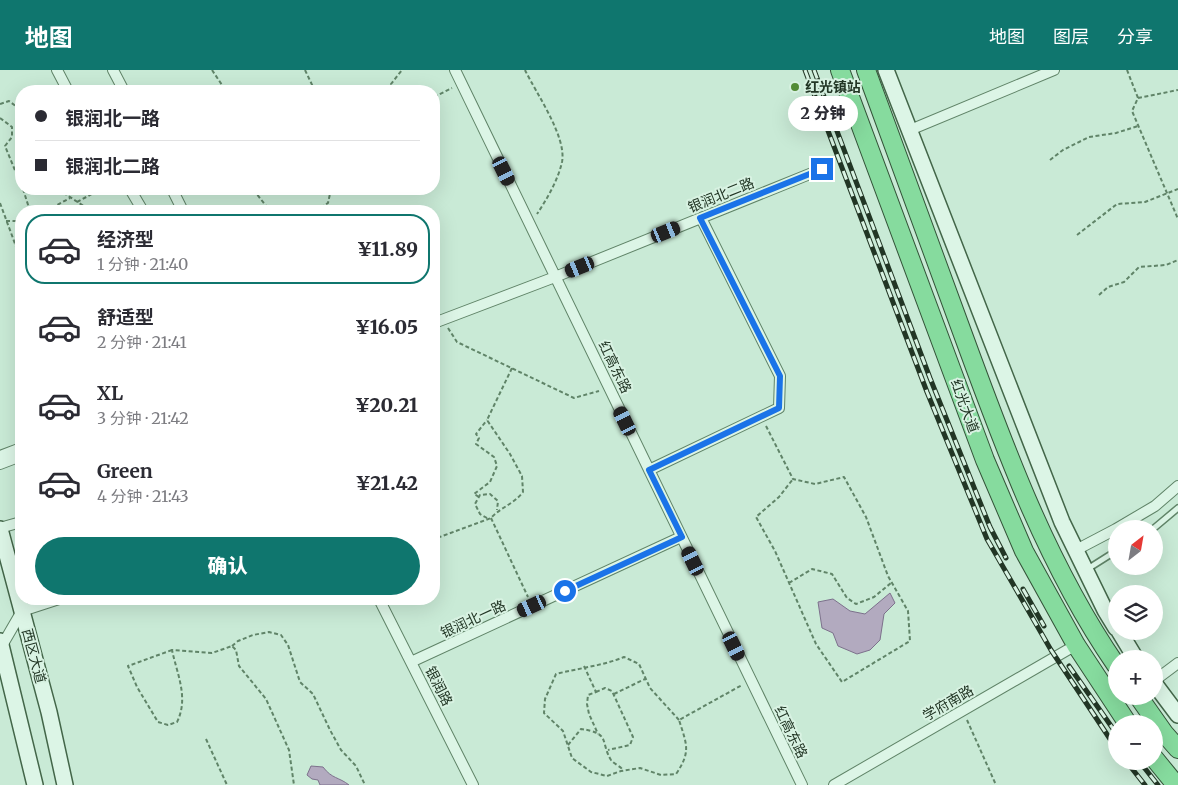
<!DOCTYPE html>
<html lang="zh">
<head>
<meta charset="utf-8">
<style>
	body { margin:0; font-family:Merriweather,"Noto Sans SC",serif; background:#f7f7f7; color:#2b2b33; height:100vh; display:flex; flex-direction:column; font-size:19px; white-space:nowrap }
	* { box-sizing:border-box; margin:0 }
	p { font-size:16px; color:#7c7c81 }
	.icon { flex:none; width:28px; height:28px; fill:none; stroke:currentColor; stroke-width:2; stroke-linecap:round; stroke-linejoin:round }
	.map { position:relative; flex:1; overflow:hidden }
	.details { position:absolute; left:15px; top:135px; width:425px; height:400px; display:flex; flex-direction:column; background:#fff; border-radius:20px; box-shadow:0 5px 20px #0002 }
	.details>* { flex:none }
	.guide { position:absolute; left:15px; top:15px; width:425px; height:110px; border-radius:20px; box-shadow:0 5px 20px #0002; display:grid; align-content:center; height:110px; padding:0 20px; background:#fff }
	.needle { width:32px; rotate:31deg }
	.buttons { position:absolute; left:1108px; top:450px; display:grid; gap:10px }
	.buttons a { display:grid; place-items:center; width:55px; height:55px; border-radius:50%; background:#fff; box-shadow:0 5px 20px #0002; font-size:25px }
	.end { position:absolute; width:22px; height:22px; margin:-11px; border:6px solid #1a73e8; background:#fff; box-shadow:0 0 0 2px #fff }
	.from { border-radius:50% }
	.bubble { position:absolute; height:35px; border-radius:18px; background:#fff; box-shadow:0 5px 20px #0002; font-size:16px; font-weight:800; line-height:35px; text-align:center }
	.car { position:absolute; width:15px; height:30px; margin:-15px -8px; border-radius:6px; box-shadow:0 0 4px 1px #0007; background:linear-gradient(#222 24%,#8ab4d8 0 40%,#222 0 76%,#8ab4d8 0 86%,#222 0) }
	.guide b { display:flex; align-items:center; gap:18px; height:48px; font-size:19px }
	.guide b+b { border-top:1px solid #e1e1e2 }
	.guide i { width:12px; height:12px; background:#2b2b33 }
	ul { padding:9px 0 0; list-style:none }
	li { display:flex; align-items:center; gap:15px; height:70px; margin:0 10px 8px; padding:0 10px; border:2px solid transparent; border-radius:20px }
	li div { flex:1 }
	li b { display:block; font-size:19px }
	li em { font-style:normal; font-weight:800 }
	li.active { border-color:#0f766e }
	li>.icon { width:45px; height:45px; stroke-width:1.5 }
	.action { display:flex; gap:10px; margin-top:auto; padding:10px 20px }
	.action a { flex:1; height:58px; border-radius:30px; background:#0f766e; color:#fff; font-size:20px; font-weight:800; line-height:58px; text-align:center }
	header { display:flex; align-items:center; gap:30px; box-sizing:border-box; height:70px; padding:0 25px; background:#0f766e; color:#fff }
	header strong { font-size:24px }
	nav { display:flex; gap:28px; margin-inline-start:auto; font-size:18px }
	.map>svg:first-child { display:block }
	.water { fill:#b2aabf; stroke:#7d718c }
	.lines { fill:none; stroke-linecap:round; stroke-linejoin:round }
	.service-casing { stroke:#608468; stroke-width:8 }
	.minor-casing { stroke:#608468; stroke-width:12 }
	.secondary-casing { stroke:#436649; stroke-width:18 }
	.trunk-casing { stroke:#335338; stroke-width:20 }
	.path { stroke:#608468; stroke-width:2; stroke-dasharray:4 2.5; stroke-linecap:butt }
	.service { stroke:#dcf5e6; stroke-width:5 }
	.minor { stroke:#dcf5e6; stroke-width:10 }
	.secondary { stroke:#dcf5e6; stroke-width:15 }
	.trunk { stroke:#86db9e; stroke-width:18 }
	.rail-casing { stroke:#223625; stroke-width:5 }
	.rail { stroke:#d8f2e2; stroke-width:3; stroke-dasharray:9; stroke-linecap:butt }
	.route { stroke:#1a73e8; stroke-width:6 }
	.poi-dot { fill:#538c37; stroke:#d8f2e2; stroke-width:2 }
	.labels { text-anchor:middle; dominant-baseline:central; stroke-width:4; stroke-linejoin:round; paint-order:stroke }
	.poi-label { font-size:14px; font-weight:bold; fill:#223625; stroke:#d8f2e2; text-anchor:start }
	.street-label { font-size:14px; fill:#223625; stroke:#d8f2e2 }
</style>
</head>
<body>
<header>
<strong>地图</strong>
<nav><a>地图</a><a>图层</a><a>分享</a></nav>
</header>
<div class="map">
<svg width="1178" height="715" viewBox="0 0 1178 715">
	<rect width="100%" height="100%" fill="#c9ead6"/>
	<path class="water" d="M890,523L895,533L884,544L880,570L870,580L857,584L838,576L833,563L822,558L818,532L833,529L850,541L865,544Z
		M311,696L323,697C332,709 339,707 349,715H320L318,710L312,709L307,705Z"/>
	<g class="lines">
		<g class="service-casing">
			<path id="service" d="M1153,459L1178,438
				M1086,500L1116,481"/>
		</g>
		<g class="minor-casing">
			<path id="minor" d="M57,0L68,21
				M113,0L124,21
				M455,0L802,715
				M910,60L1054,0
				M130,119L143,141
				M172,119L183,141
				M434,253L555,207L822,99
				M0,386L21,378
				M0,394L21,386
				M649,400L779,338L780,306L701,148
				M0,458L21,452
				M1116,459L1155,436L1178,416
				M1076,480L1116,459
				M379,529L473,715
				M0,579L22,541L59,529
				M411,592L681,467
				M1154,611L1178,593
				M834,715L1076,575"/>
		</g>
		<g class="secondary-casing">
			<path id="secondary" d="M886,0L1062,452L1105,540L1116,558
				M0,459L49,642L65,715
				M1119,561L1136,589
				M0,571L35,715
				M1154,613L1178,645"/>
		</g>
		<g class="trunk-casing">
			<path id="trunk" d="M840,0L985,390L1024,481L1076,575L1128,654
				M866,0C899,90 932,180 965,270C1006,382 1048,496 1116,595
				M1138,626L1164,663L1178,679
				M1154,688L1176,715"/>
		</g>
		<path class="path" d="M212,0L226,21
			M305,0L315,21
			M525,0C536,23 567,67 562,92C558,110 547,129 537,144
			M1127,0L1138,28L1132,41L1178,149
			M392,21L391,14L402,0
			M434,27L452,18
			M1138,28L1178,20
			M0,34L9,31L21,40
			M0,48L12,57V67L5,76L21,115
			M1050,90L1063,80L1089,67L1116,63L1138,56
			M23,119L30,141
			M58,119L85,137L87,141
			M255,119L256,123L270,141
			M77,132L101,119
			M0,133L21,190
			M26,141H36
			M46,141L70,128
			M73,141L82,136
			M315,141L328,133L331,119
			M6,151H17L21,144
			M1077,165L1117,134L1145,132L1178,119
			M15,175L21,173
			M1099,225L1108,217L1124,212L1139,197L1166,195L1178,190
			M448,258L457,272L574,328L599,321
			M766,356L793,409L815,414L844,407L866,447L888,506L908,541L910,571L842,612L816,574L775,481L756,447L779,427L793,409
			M479,427L474,424L490,412L497,396L494,387L476,374L479,368L476,364L487,350
			M487,448L480,444L475,434L480,425L490,424L498,431L497,440
			M491,448L528,527
			M434,463L437,468L491,448C501,437 514,434 523,422L522,406L510,384L487,350L512,298
			M789,513L812,499L832,504L847,528L856,534L874,527L891,513
			M232,576L238,571L253,565L269,562L281,565L288,575L300,612L313,624L330,660L341,680L356,696L365,715
			M172,580L128,596L137,617L158,652L168,655L177,652C189,628 177,604 172,580L212,583L232,576L236,580L239,596L266,629L289,680L294,715
			M584,596L596,622L588,625L587,634L589,644L598,664
			M596,622L605,618L612,621L633,667L630,675L608,680
			M614,624L645,609
			M679,650L650,618L639,594L624,587C602,596 579,598 556,604L545,629L544,643L563,661L572,688L591,702L607,706L621,701L640,698L661,705L676,704C691,682 687,675 679,650L742,615
			M967,650L996,715
			M206,669L227,715
			M568,675L581,659C611,663 600,672 611,690C614,694 620,696 623,700"/>
		<use href="#service" class="service"/>
		<use href="#minor" class="minor"/>
		<use href="#secondary" class="secondary"/>
		<use href="#trunk" class="trunk"/>
		<g class="rail-casing">
			<path id="rail" d="M805,0L927,322L987,469L1051,580L1116,678
				M814,0L930,308L990,457L1006,488
				M1023,519L1044,556
				M1069,596L1116,663
				M1126,691L1145,715
				M1139,691L1158,715"/>
		</g>
		<use href="#rail" class="rail"/>
	</g>
	<g class="lines">
		<path class="route" d="M565,521L682,467L649,400L779,338L780,306L700,148L822,99"/>
	</g>
	<circle class="poi-dot" cx="795" cy="17" r="5"/>
	<g class="labels">
		<g class="poi-label">
			<text x="805" y="17">红光镇站</text>
		</g>
		<g class="street-label">
			<text transform="translate(721 125) rotate(-22)">银润北二路</text>
			<text transform="translate(615 297) rotate(64)">红高东路</text>
			<text transform="translate(965 336) rotate(70)">红光大道</text>
			<text transform="translate(473 549) rotate(-25)">银润北一路</text>
			<text transform="translate(34 586) rotate(75)">西区大道</text>
			<text transform="translate(439 616) rotate(63)">银润路</text>
			<text transform="translate(948 633) rotate(-30)">学府南路</text>
			<text transform="translate(791 662) rotate(64)">红高东路</text>
		</g>
	</g>
</svg>
<div class="buttons">
<a><svg class="needle" viewBox="-14 -14 28 28"><path d="M0-13l5 13h-10z" fill="#e53935"/><path d="M0 13l5-13h-10z" fill="#7c7c81"/></svg></a>
<a><svg class="icon" aria-label="layers" viewBox="0 0 24 24"><path d="M12 4l9 5-9 5-9-5zM3 14l9 5 9-5"/></svg></a>
<a>+</a>
<a>−</a>
</div>
<i class="end from" style="left:565px;top:521px"></i>
<i class="end" style="left:822px;top:99px"></i>
<div class="bubble" style="left:788px;top:26px;width:70px">2 分钟</div>
<i class="car" style="left:504px;top:101px;rotate:154deg"></i>
<i class="car" style="left:666px;top:162px;rotate:68deg"></i>
<i class="car" style="left:580px;top:197px;rotate:248deg"></i>
<i class="car" style="left:625px;top:351px;rotate:334deg"></i>
<i class="car" style="left:693px;top:491px;rotate:334deg"></i>
<i class="car" style="left:532px;top:536px;rotate:245deg"></i>
<i class="car" style="left:734px;top:576px;rotate:154deg"></i>
<div class="guide">
<b><i class="from"></i>银润北一路</b>
<b><i></i>银润北二路</b>
</div>
<section class="details">
<ul>
<li class="active"><svg class="icon" aria-label="car" viewBox="0 0 24 24"><path d="M5 17H2v-5l4-1 3-4h7l3 4 3 1v5h-3M9 17h6M6 11h13"/><circle cx="7" cy="17" r="2"/><circle cx="17" cy="17" r="2"/></svg><div><b>经济型</b><p>1 分钟 · 21:40</p></div><em>¥11.89</em></li>
<li><svg class="icon" aria-label="car" viewBox="0 0 24 24"><path d="M5 17H2v-5l4-1 3-4h7l3 4 3 1v5h-3M9 17h6M6 11h13"/><circle cx="7" cy="17" r="2"/><circle cx="17" cy="17" r="2"/></svg><div><b>舒适型</b><p>2 分钟 · 21:41</p></div><em>¥16.05</em></li>
<li><svg class="icon" aria-label="car" viewBox="0 0 24 24"><path d="M5 17H2v-5l4-1 3-4h7l3 4 3 1v5h-3M9 17h6M6 11h13"/><circle cx="7" cy="17" r="2"/><circle cx="17" cy="17" r="2"/></svg><div><b>XL</b><p>3 分钟 · 21:42</p></div><em>¥20.21</em></li>
<li><svg class="icon" aria-label="car" viewBox="0 0 24 24"><path d="M5 17H2v-5l4-1 3-4h7l3 4 3 1v5h-3M9 17h6M6 11h13"/><circle cx="7" cy="17" r="2"/><circle cx="17" cy="17" r="2"/></svg><div><b>Green</b><p>4 分钟 · 21:43</p></div><em>¥21.42</em></li>
</ul>
<div class="action"><a>确认</a></div>
</section>
</div>
</body>
</html>
